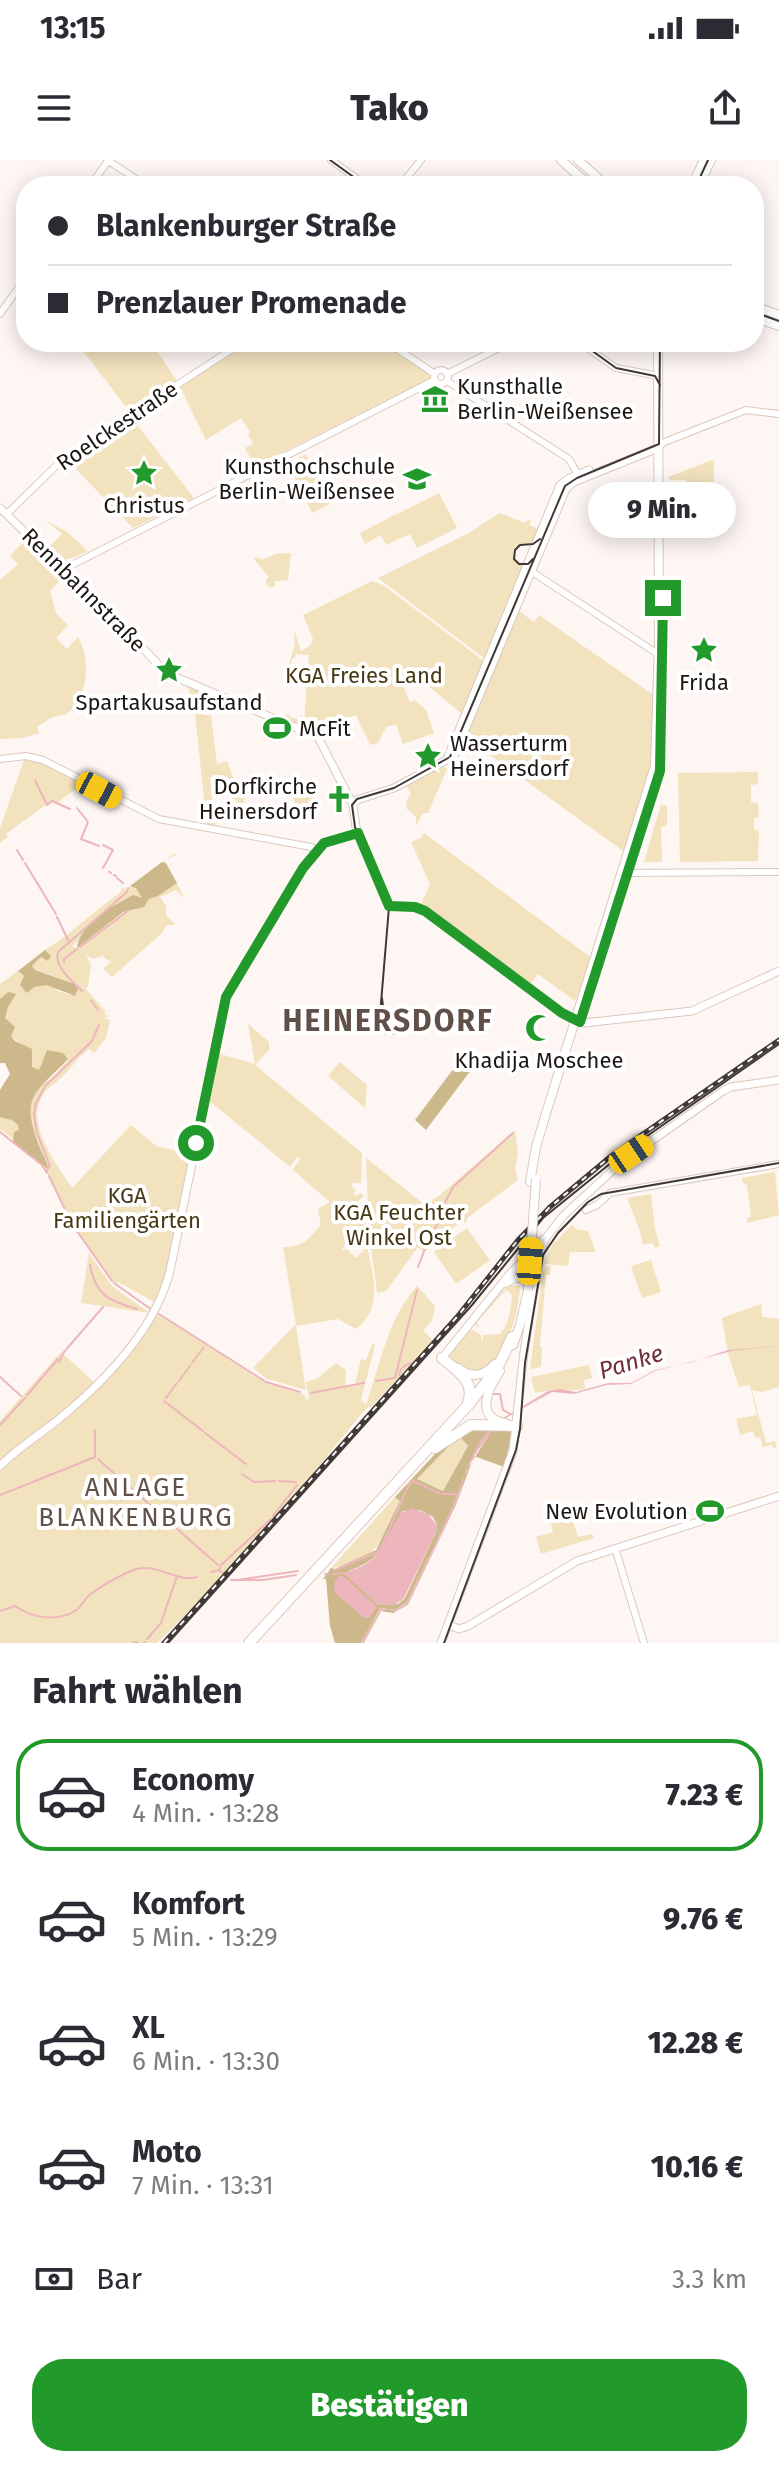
<!DOCTYPE html>
<html lang="de">
<head>
<meta charset="utf-8">
<style>
	body { margin:0; font-family:"Fira Sans",sans-serif; background:#f7f7f7; color:#2b2b33; height:100vh; display:flex; flex-direction:column; font-size:30px; white-space:nowrap }
	* { box-sizing:border-box; margin:0 }
	p { font-size:26px; color:#7c7c81 }
	.icon { flex:none; width:44px; height:44px; fill:none; stroke:currentColor; stroke-width:2; stroke-linecap:round; stroke-linejoin:round }
	.map { position:relative; height:1483px; overflow:hidden }
	.side { display:flex; flex-direction:column; background:#fff; flex:1 }
	.side>* { flex:none }
	.guide { position:absolute; left:16px; top:16px; width:748px; height:176px; border-radius:32px; box-shadow:0 4px 20px #0003; display:grid; align-content:center; height:176px; padding:0 32px; background:#fff }
	.end { position:absolute; width:36px; height:36px; margin:-18px; border:10px solid #219a2b; background:#fff; box-shadow:0 0 0 4px #fff }
	.from { border-radius:50% }
	.bubble { position:absolute; height:56px; border-radius:28px; background:#fff; box-shadow:0 4px 20px #0003; font-size:26px; font-weight:800; line-height:56px; text-align:center }
	.car { position:absolute; width:24px; height:48px; margin:-24px -12px; border-radius:10px; box-shadow:0 0 6px 2px #0007; background:linear-gradient(#f5c518 24%,#345 0 40%,#f5c518 0 76%,#345 0 86%,#f5c518 0) }
	.guide b { display:flex; align-items:center; gap:28px; height:76px; font-size:30px }
	.guide b+b { border-top:2px solid #e1e1e2 }
	.guide i { width:20px; height:20px; background:#2b2b33 }
	ul { padding:0; list-style:none }
	li { display:flex; align-items:center; gap:24px; height:112px; margin:0 16px 12px; padding:0 16px; border:4px solid transparent; border-radius:32px }
	li div { flex:1 }
	li b { display:block; font-size:30px }
	li em { font-style:normal; font-weight:800 }
	li.active { border-color:#219a2b }
	li>.icon { width:72px; height:72px; stroke-width:1.5 }
	h2 { padding:0 32px; font-size:36px; line-height:96px }
	.pay { display:flex; align-items:center; gap:20px; height:88px; padding:0 32px; font-size:30px }
	.pay p { margin-inline-start:auto }
	.cta { display:flex; gap:16px; margin-top:auto; padding:16px 32px }
	.cta a { flex:1; height:92px; border-radius:32px; background:#219a2b; color:#fff; font-size:32px; font-weight:800; line-height:92px; text-align:center }
	.status { display:flex; justify-content:space-between; align-items:center; height:56px; padding:0 40px; background:#fff; direction:ltr }
	.status svg { height:22px; fill:currentColor }
	header { display:flex; justify-content:space-between; align-items:center; height:104px; padding:0 32px; background:#fff; font-size:36px; font-weight:800 }
	.map>svg:first-child { display:block }
	.green { fill:#f2e2be }
	.forest { fill:#ccb88b; fill-rule:evenodd }
	.water { fill:#edb6bc }
	.lines { fill:none; stroke-linecap:round; stroke-linejoin:round }
	.stream { stroke:#edb6bc; stroke-width:2 }
	.tertiary-casing { stroke:#dbc8be; stroke-width:8 }
	.secondary-casing { stroke:#dbc8be; stroke-width:9 }
	.primary-casing { stroke:#dbc8be; stroke-width:10 }
	.motorway-casing { stroke:#dbc8be; stroke-width:12 }
	.tertiary { stroke:#fff; stroke-width:6 }
	.secondary { stroke:#fff; stroke-width:7 }
	.primary { stroke:#fff; stroke-width:8 }
	.motorway { stroke:#fff; stroke-width:10 }
	.tram { stroke:#403935; stroke-width:2 }
	.rail-casing { stroke:#403935; stroke-width:5 }
	.rail { stroke:#fff; stroke-width:2; stroke-dasharray:6; stroke-linecap:butt }
	.primary-bridge-casing { stroke:#dbc8be; stroke-width:10; stroke-linecap:butt }
	.primary-bridge { stroke:#fff; stroke-width:8 }
	.route { stroke:#219a2b; stroke-width:10 }
	.labels { text-anchor:middle; dominant-baseline:central; stroke-width:8; stroke-linejoin:round; paint-order:stroke }
	.poi-label { font-size:22px; fill:#1d1713; stroke:#fff }
	.street-label { font-size:22px; fill:#1d1713; stroke:#fff }
	.park-label { font-size:22px; fill:#463813; stroke:#fff }
	.water-label { font-size:24px; font-style:italic; fill:#712f3b; stroke:#fff }
	.quarter-label { font-size:26px; letter-spacing:2px; fill:#605048; stroke:#fff }
	.district-label { font-size:30px; font-weight:bold; letter-spacing:2px; fill:#605048; stroke:#fff }
</style>
</head>
<body>
<div class="status"><b>13:15</b><svg viewBox="0 0 49 12"><path d="M0 12V9h3v3zM5 12V6h3v6zM10 12V3h3v9zM15 12V0h3v12zM26 1h20v11H26zM47 4h2v5h-2z"/></svg></div>
<header><svg class="icon" aria-label="menu" viewBox="0 0 24 24"><path d="M4 6h16M4 12h16M4 18h16"/></svg>Tako<svg class="icon" aria-label="share" viewBox="0 0 24 24"><path d="M12 15V3M7 8l5-5 5 5M5 13v7h14v-7"/></svg></header>
<div class="map">
<svg width="779" height="1483" viewBox="0 0 779 1483">
	<rect width="100%" height="100%" fill="#fef6f2"/>
	<path class="green" d="M76,182H151L177,221L130,252Z
		M248,182H381L432,215L431,219L255,306L245,288L253,284L248,274L250,272L241,258L206,280L180,227Z
		M132,258L194,338L133,368L67,300Z
		M306,294L330,344L312,353L288,303Z
		M712,300L714,301V324H686V320H670L668,317Z
		M439,333L457,368L417,388L410,374L386,385L381,375L365,384L360,373L398,353L401,356L399,353Z
		M500,353L525,363L528,359L531,361L529,365L539,369L533,383L520,384L513,390L514,400L524,406L485,499L378,418L467,374Z
		M45,360L67,372L88,391L61,403L47,389L62,374Z
		M26,379L64,416L50,431L56,453L68,465L56,478L67,489L78,477C91,499 89,539 66,554C64,555 56,556 53,557C48,559 42,564 37,567L39,573L22,578L0,579V420L18,404L10,396Z
		M291,393L288,420L275,421V426L270,428L265,421L269,417L254,399L258,397L261,400L276,394Z
		M372,421L383,425L484,501L462,554L421,520L404,528L410,542L415,540L426,550L434,573L403,584L396,564L386,567L378,583L370,585L356,555L314,569L300,562L301,566L285,559L286,554L290,555L288,557L302,560L300,556H303L304,563L309,495L296,494L295,498H293L290,505L287,507L282,521L287,505L289,504L295,484L294,470L301,491L310,486L313,479L303,455Z
		M518,450L534,462L539,455L655,536L654,605L626,693L465,577Z
		M188,527L198,531L203,555H211L217,604L227,601L236,626L247,628L243,645L220,631L218,616L210,617L215,667L207,666L195,554Z
		M25,597L36,598L84,623L57,643L51,641L6,674L8,677L0,683V668Z
		M443,606L447,609L428,653H423L416,666V657L407,649L406,642L411,634L406,624Z
		M758,612V624L751,625V642L758,643L759,657L754,658V669L759,671L758,701L680,702L678,613Z
		M308,619L319,651L302,657L287,626Z
		M661,644L667,646V665L661,667L662,702H644Z
		M424,673L593,799L575,841L538,814L528,827L420,747L430,724L411,682L421,678Z
		M175,693L176,695L164,701L171,713L141,735L143,738L123,742L72,786L77,788L123,752L143,747L149,739L158,736L177,723L184,738L176,730L160,737L166,746V755L176,765H167L161,774L112,817L103,809L111,802L103,797L105,795L93,799L86,795L91,806L88,826L85,828L105,851V855L110,856L104,858L110,860L106,878L94,893L89,889C78,897 73,906 64,915C58,921 50,926 45,932C22,962 56,1002 72,1028L131,965L156,986L191,994L166,1117L156,1143L118,1122L115,1124L72,1063L41,1000L0,969V954L53,917L68,900L63,893L42,901L39,911L31,907L21,884L11,876L5,858L8,832L0,839V824L18,811L34,827L47,824L60,832L75,835L76,830L51,815L35,810L32,806L41,797L46,800L43,791C71,775 93,751 120,733L123,727L126,730Z
		M248,864L269,882V890L255,905L362,993L361,1023H354L351,1025L356,1030L353,1033L356,1036L360,1033L364,1035L355,1045L365,1053L366,1070L345,1076L346,1082L342,1090L346,1089L356,1098L367,1086C373,1115 384,1148 356,1169L338,1159L296,1166L283,1087C306,1086 306,1081 321,1065L318,1049L330,1042L293,1010L300,999L297,997L290,1007L207,939L217,893L255,904Z
		M340,902L367,925L365,948L328,916Z
		M515,970L518,994L515,1008L518,1020L467,1058L466,1063L459,1062L447,1075L424,1092L418,1087L386,1131L377,1133L369,1072L366,998L425,1045L440,1035Z
		M775,1012L779,1055L748,1063L747,1058L751,1057L747,1025L743,1023L742,1018Z
		M651,1034L655,1069L660,1086L655,1088L653,1083L643,1085L640,1071L627,1038Z
		M572,1065L575,1069L588,1071L596,1092H570L568,1106L544,1104L552,1085Z
		M467,1068L490,1100L456,1124L434,1092Z
		M89,1093L112,1126L150,1153L81,1143Z
		M651,1100L661,1132L642,1138L631,1106Z
		M547,1106H551L550,1115H546L540,1186L542,1187L541,1207L530,1209L543,1112Z
		M510,1125L520,1126C518,1157 509,1184 490,1208L468,1213L450,1199L449,1193L470,1169L481,1175V1181L484,1175L500,1174C510,1163 510,1150 512,1135L506,1130L477,1162L479,1169L475,1164L476,1162L506,1127Z
		M417,1126L435,1146L432,1161L423,1170L433,1181L371,1247L369,1246C349,1267 333,1290 314,1312C264,1371 213,1429 157,1483H0V1306L4,1302L0,1298V1261L61,1192L96,1224L156,1153L264,1222L305,1235L306,1240L309,1239L306,1222L318,1218L336,1203L346,1210L345,1226L355,1224L361,1199L366,1200L372,1184L375,1185L361,1240L366,1244C381,1203 387,1160 417,1126Z
		M761,1144L762,1157L779,1159V1227L762,1232L752,1230L766,1283L775,1281L777,1287L773,1288L772,1285L763,1287L760,1277L755,1278L753,1271L740,1275L736,1259L757,1255L750,1225L739,1227L728,1194L722,1158Z
		M295,1165L296,1166L306,1230L267,1219L253,1208Z
		M589,1205L592,1218L584,1220L585,1229C568,1232 552,1229 535,1233L531,1217Z
		M464,1275L462,1278L468,1286L443,1331L417,1319L453,1282Z
		M395,1337L401,1339C384,1377 378,1402 331,1408Z
		M568,1348L575,1350L571,1355L578,1377L592,1374L594,1378L541,1394L536,1377L553,1372L549,1353Z"/>
	<path class="forest" d="M162,702L166,703L177,723L158,736L149,739L144,747L123,752L77,788C79,765 114,745 133,735L142,738L136,728L130,726Z
		M45,790L51,796L48,801L41,797L32,806L35,810L74,824L78,829L75,836C65,831 57,830 47,825L34,827L27,833L20,825L24,816L18,811Z
		M8,832L16,834L8,847L5,858L15,867L11,876L15,881L32,889V907L39,910L47,890L63,893L68,899C35,934 20,935 39,986C42,994 47,1000 48,1009L13,982L14,972L19,970L18,965L12,960L0,957V930L10,914L5,903H0V839Z
		M463,896L473,903L478,897L480,898L426,970L415,960Z
		M491,1267C470,1295 466,1315 453,1346C439,1378 422,1410 407,1442L395,1450L380,1448L361,1483H335L330,1466L326,1419H323L331,1408L335,1409L376,1390L400,1341L395,1337L447,1281L462,1270ZM463,1275L462,1279L468,1286L443,1331L417,1319L453,1282ZM420,1350L433,1357L437,1365L436,1372L405,1438L398,1444L378,1445L348,1411C383,1400 387,1379 403,1351Z
		M494,1267L513,1270L504,1307L474,1296L456,1345L408,1445L393,1453L381,1451L364,1483L379,1452L386,1449L396,1451L408,1444L456,1345L466,1311Z"/>
	<path class="water" d="M779,1186L732,1191L655,1211L631,1224L607,1225L574,1234L552,1232L504,1259L495,1267L476,1293L466,1311L456,1345L408,1444L396,1451L385,1449L379,1452L364,1483H361L380,1448L395,1450L407,1442C422,1410 438,1379 452,1347C465,1317 471,1283 498,1261L548,1231L560,1229L576,1232L608,1223H631L655,1210L692,1202L728,1190Z
		M412,1348L428,1354L437,1365L436,1372L404,1438L395,1445H378L343,1413C383,1403 381,1383 401,1353Z
		M339,1416H343L377,1447L369,1458H364L334,1432L335,1421Z"/>
	<g class="lines">
		<path class="stream" d="M35,620L42,635
			M43,636L47,645L52,641L70,649
			M77,648L88,662L81,679L99,686
			M103,685L113,690L103,708
			M17,690L23,700
			M25,703L56,754
			M109,712L111,713
			M114,715L116,716
			M117,718L123,723
			M57,757L69,782
			M80,787L129,750
			M64,802V799L77,789
			M82,831C72,820 54,808 58,792L127,732L128,728
			M91,840L98,850
			M0,972L42,1005L47,1013
			M46,1012L50,1006L37,973L34,954L36,943L45,926L92,881L99,865
			M49,1016L72,1064L112,1121
			M440,1052L453,1027L513,973
			M90,1105C96,1136 109,1141 137,1149
			M418,1107L431,1073L438,1064
			M114,1123L152,1150
			M159,1154L266,1222L300,1232
			M59,1202L64,1192L103,1147
			M192,1203L204,1187
			M403,1207L410,1203
			M399,1215L401,1209
			M0,1217L21,1236
			M179,1221L190,1206
			M376,1221L395,1218L417,1130
			M311,1233L364,1223
			M493,1234H500L503,1250L510,1254
			M27,1235L58,1199
			M166,1238L177,1223
			M164,1241L203,1271
			M0,1265L25,1238
			M205,1273L246,1304
			M98,1299L218,1405
			M242,1314L254,1322L275,1321
			M279,1321L296,1322
			M0,1335L95,1297V1270
			M273,1356L297,1325
			M219,1410L221,1405L271,1359
			M335,1410L377,1392L384,1381L409,1324L413,1321L441,1334H457
			M211,1412L219,1410L223,1413
			M325,1414H329
			M333,1414L343,1413
			M231,1420H263L296,1415
			M237,1420L298,1411
			M0,1451L15,1446C32,1458 57,1462 75,1451C82,1447 85,1437 92,1433C105,1424 122,1414 136,1409C157,1403 177,1423 197,1417
			M147,1479L161,1463L177,1416
			M133,1482L138,1483
			M144,1483L145,1482"/>
		<g class="tertiary-casing">
			<path id="tertiary" d="M107,0L147,26
				M331,0L367,26
				M90,26L108,1
				M400,26L421,0
				M0,154L26,117
				M387,182L435,214
				M579,182L616,208L659,216
				M434 217a7 7 0 1 1 14 0a7 7 0 1 1-14 0Z
				M447,214L511,182
				M447,221L569,299L578,315
				M662,283L746,250L779,254
				M7,354L63,299L243,182
				M64,409L435,220
				M529,410L658,494
				M0,599L26,596L43,600L159,659L311,687L317,691
				M623,713L779,712
				M586,1050L597,1045L610,1033L779,1004
				M615,1388L644,1483"/>
		</g>
		<g class="secondary-casing">
			<path id="secondary" d="M0,348L127,471L166,513L318,577L353,645L356,667L389,746L415,747
				M447,599L560,325L568,319L589,310
				M353,645L357,640L394,628L454,596L566,329L574,322L658,288L661,284
				M413,747L428,752L571,859L584,863L692,851L779,811
				M506,1123L516,1118L532,1119
				M442,1198L509,1115L543,1080
				M0,1306C18,1288 39,1275 59,1259C105,1221 155,1170 170,1111L226,837L303,708L324,683L358,673
				M449,1465L459,1469L468,1466L577,1401L779,1336
				M441,1483L513,1291L524,1192L539,1096L545,1079L564,1055L624,1000L723,931L731,927L779,920"/>
		</g>
		<g class="primary-casing">
			<path id="primary" d="M561,0L590,26
				M578,0L607,26
				M692,26L704,0
				M699,26L711,0
				M754,146L779,155
				M754,157L779,166
				M530,1022L536,987L547,950L655,606L659,483L658,182
				M513,1185L520,1165L528,1130
				M458,1208C472,1219 484,1216 495,1204
				M500,1211C488,1229 474,1257 505,1263"/>
		</g>
		<g class="motorway-casing">
			<path id="motorway" d="M442,1198C457,1211 476,1221 468,1243
				M435,1288L471,1265L517,1266
				M249,1483L470,1243L498,1207L512,1177"/>
		</g>
		<use href="#tertiary" class="tertiary"/>
		<use href="#secondary" class="secondary"/>
		<use href="#primary" class="primary"/>
		<use href="#motorway" class="motorway"/>
		<path class="tram" d="M330,0L366,26
			M696,26L708,0
			M754,152L779,161
			M580,182L616,208L655,216L660,225
			M533,399L528,404H519L514,399L515,390L520,385L533,384L540,379
			M382,838L383,846L399,861V868L393,874H385L379,867L389,747L355,667L352,645L357,639L394,628L450,597L565,326L577,318L659,284L660,182
			M168,1483L472,1145L543,1058L627,990L779,884
			M444,1483L516,1290L520,1269L525,1203L543,1095L558,1073L588,1042L601,1034L779,1003"/>
		<g class="rail-casing">
			<path id="rail" d="M164,1483L457,1157L518,1080L550,1047L611,996L779,880"/>
		</g>
		<use href="#rail" class="rail"/>
		<g class="primary-bridge-casing">
			<path id="primary-bridge" d="M528,1130L536,1019"/>
		</g>
		<use href="#primary-bridge" class="primary-bridge"/>
	</g>
	<g class="lines">
		<path class="route" d="M196,983L226,837L303,708L324,683L358,673L389,746L415,747L425,751L562,853L580,862L660,611L663,438"/>
	</g>
	<defs>
		<g id="museum-bare" transform="scale(2.16)"><path d="M0-6L6-3V-2H-6V-3ZM-5-1h2V3h-2ZM-1-1h2V3h-2ZM3-1h2V3H3ZM-6 4H6V6H-6Z" fill="#219a2b" stroke="#fff" stroke-width="2.5" paint-order="stroke"/></g>
		<g id="sight-bare" transform="scale(2.16)"><path d="M0-6L1.8-2.2L6-1.7L2.9 1.2L3.7 5.4L0 3.3L-3.7 5.4L-2.9 1.2L-6-1.7L-1.8-2.2Z" fill="#219a2b" stroke="#fff" stroke-width="2.5" paint-order="stroke"/></g>
		<g id="university-bare" transform="scale(2.16)"><path d="M0-5L7-2L0 1L-7-2ZM-4 1L0 2.5L4 1V4Q0 6-4 4Z" fill="#219a2b" stroke="#fff" stroke-width="2.5" paint-order="stroke"/></g>
		<g id="stadium-bare" transform="scale(2.16)"><path d="M0-5a6.5 5 0 1 0 0 10a6.5 5 0 1 0 0-10ZM-3.5-1.8h7v3.6h-7Z" fill="#219a2b" stroke="#fff" stroke-width="2.5" paint-order="stroke"/></g>
		<g id="church-bare" transform="scale(2.16)"><path d="M-1.2-6h2.4v3.5h3.3v2.4h-3.3V6h-2.4V-.1h-3.3v-2.4h3.3Z" fill="#219a2b" stroke="#fff" stroke-width="2.5" paint-order="stroke"/></g>
		<g id="mosque-bare" transform="scale(2.16)"><path d="M3.5-4.9A6 6 0 1 0 3.5 4.9A5 5 0 1 1 3.5-4.9Z" fill="#219a2b" stroke="#fff" stroke-width="2.5" paint-order="stroke"/></g>
	</defs>
	<g fill-rule="evenodd">
		<use href="#museum-bare" x="435" y="239"/>
		<use href="#sight-bare" x="144" y="313"/>
		<use href="#university-bare" x="417" y="319"/>
		<use href="#sight-bare" x="704" y="490"/>
		<use href="#sight-bare" x="169" y="510"/>
		<use href="#stadium-bare" x="277" y="568"/>
		<use href="#sight-bare" x="428" y="596"/>
		<use href="#church-bare" x="339" y="639"/>
		<use href="#mosque-bare" x="539" y="868"/>
		<use href="#stadium-bare" x="710" y="1351"/>
	</g>
	<g class="labels">
		<g class="poi-label">
			<text x="457" y="226" text-anchor="start">Kunsthalle<tspan x="457" dy="25">Berlin-Weißensee</tspan></text>
			<text x="395" y="306" text-anchor="end">Kunsthochschule<tspan x="395" dy="25">Berlin-Weißensee</tspan></text>
			<text x="144" y="345">Christus</text>
			<text x="704" y="522">Frida</text>
			<text x="169" y="542">Spartakusaufstand</text>
			<text x="299" y="568" text-anchor="start">McFit</text>
			<text x="450" y="583" text-anchor="start">Wasserturm<tspan x="450" dy="25">Heinersdorf</tspan></text>
			<text x="317" y="626" text-anchor="end">Dorfkirche<tspan x="317" dy="25">Heinersdorf</tspan></text>
			<text x="539" y="900">Khadija Moschee</text>
			<text x="688" y="1351" text-anchor="end">New Evolution</text>
		</g>
		<g class="street-label">
			<text transform="translate(117 266) rotate(-34)">Roelckestraße</text>
			<text transform="translate(84 430) rotate(45)">Rennbahnstraße</text>
		</g>
		<g class="park-label">
			<text x="364" y="515">KGA Freies Land</text>
			<text x="127" y="1035">KGA<tspan x="127" dy="25">Familiengärten</tspan></text>
			<text x="399" y="1052">KGA Feuchter<tspan x="399" dy="25">Winkel Ost</tspan></text>
		</g>
		<g class="water-label">
			<text transform="translate(631 1202) rotate(-17)">Panke</text>
		</g>
		<g class="quarter-label">
			<text x="136" y="1327">ANLAGE<tspan x="136" dy="30">BLANKENBURG</tspan></text>
		</g>
		<g class="district-label">
			<text x="388" y="861">HEINERSDORF</text>
		</g>
	</g>
</svg>
<i class="end from" style="left:196px;top:983px"></i>
<i class="end" style="left:663px;top:438px"></i>
<div class="bubble" style="left:588px;top:322px;width:148px">9 Min.</div>
<i class="car" style="left:99px;top:630px;rotate:118deg"></i>
<i class="car" style="left:631px;top:994px;rotate:56deg"></i>
<i class="car" style="left:530px;top:1101px;rotate:4deg"></i>
<div class="guide">
<b><i class="from"></i>Blankenburger Straße</b>
<b><i></i>Prenzlauer Promenade</b>
</div>
</div>
<section class="side">
<h2>Fahrt wählen</h2>
<ul>
<li class="active"><svg class="icon" aria-label="car" viewBox="0 0 24 24"><path d="M5 17H2v-5l4-1 3-4h7l3 4 3 1v5h-3M9 17h6M6 11h13"/><circle cx="7" cy="17" r="2"/><circle cx="17" cy="17" r="2"/></svg><div><b>Economy</b><p>4 Min. · 13:28</p></div><em>7.23 €</em></li>
<li><svg class="icon" aria-label="car" viewBox="0 0 24 24"><path d="M5 17H2v-5l4-1 3-4h7l3 4 3 1v5h-3M9 17h6M6 11h13"/><circle cx="7" cy="17" r="2"/><circle cx="17" cy="17" r="2"/></svg><div><b>Komfort</b><p>5 Min. · 13:29</p></div><em>9.76 €</em></li>
<li><svg class="icon" aria-label="car" viewBox="0 0 24 24"><path d="M5 17H2v-5l4-1 3-4h7l3 4 3 1v5h-3M9 17h6M6 11h13"/><circle cx="7" cy="17" r="2"/><circle cx="17" cy="17" r="2"/></svg><div><b>XL</b><p>6 Min. · 13:30</p></div><em>12.28 €</em></li>
<li><svg class="icon" aria-label="car" viewBox="0 0 24 24"><path d="M5 17H2v-5l4-1 3-4h7l3 4 3 1v5h-3M9 17h6M6 11h13"/><circle cx="7" cy="17" r="2"/><circle cx="17" cy="17" r="2"/></svg><div><b>Moto</b><p>7 Min. · 13:31</p></div><em>10.16 €</em></li>
</ul>
<div class="pay"><svg class="icon" aria-label="cash" viewBox="0 0 24 24"><path d="M3 7h18v10H3z"/><circle cx="12" cy="12" r="2"/></svg>Bar<p>3.3 km</p></div>
<div class="cta"><a>Bestätigen</a></div>
</section>
</body>
</html>
